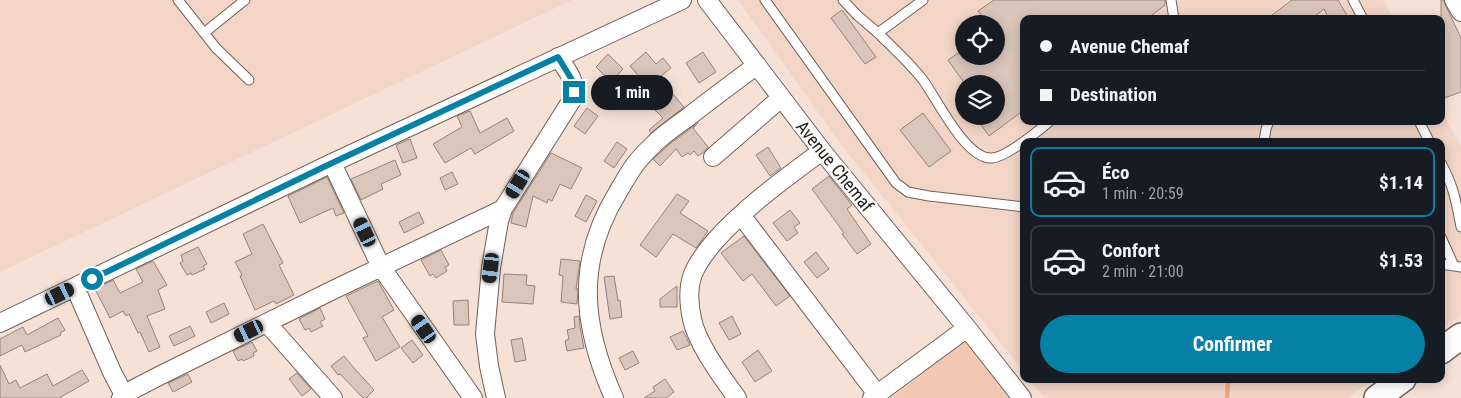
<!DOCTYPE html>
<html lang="fr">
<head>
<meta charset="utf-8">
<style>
	body { margin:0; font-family:"Roboto Condensed",sans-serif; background:#242831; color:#f1f3f6; height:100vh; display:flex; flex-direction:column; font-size:19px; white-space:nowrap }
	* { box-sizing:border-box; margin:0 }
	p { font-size:16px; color:#9ea1a6 }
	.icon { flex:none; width:28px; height:28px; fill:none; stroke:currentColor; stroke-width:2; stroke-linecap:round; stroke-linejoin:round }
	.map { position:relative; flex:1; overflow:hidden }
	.panel { position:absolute; left:1020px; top:138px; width:425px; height:245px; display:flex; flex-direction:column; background:#171b24; border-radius:10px; box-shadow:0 2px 12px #0003 }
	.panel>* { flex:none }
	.top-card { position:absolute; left:1020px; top:15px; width:425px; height:110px; border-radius:10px; box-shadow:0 2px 12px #0003; display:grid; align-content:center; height:110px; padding:0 20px; background:#171b24 }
	.buttons { position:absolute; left:955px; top:15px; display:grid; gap:10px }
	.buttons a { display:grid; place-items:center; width:50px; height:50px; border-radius:50%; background:#171b24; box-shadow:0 2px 12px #0003; font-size:25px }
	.end { position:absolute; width:22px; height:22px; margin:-11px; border:6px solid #0681a6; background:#fff; box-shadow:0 0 0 2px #fff }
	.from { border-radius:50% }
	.bubble { position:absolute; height:35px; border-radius:18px; background:#171b24; box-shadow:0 2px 12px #0003; font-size:16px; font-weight:700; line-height:35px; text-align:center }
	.car { position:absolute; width:15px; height:30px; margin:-15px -8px; border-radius:6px; box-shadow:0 0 4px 1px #0007; background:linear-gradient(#222 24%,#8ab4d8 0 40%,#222 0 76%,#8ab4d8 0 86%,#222 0) }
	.top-card b { display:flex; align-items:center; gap:18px; height:48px; font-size:19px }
	.top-card b+b { border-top:1px solid #363941 }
	.top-card i { width:12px; height:12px; background:#f1f3f6 }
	ul { padding:9px 0 0; list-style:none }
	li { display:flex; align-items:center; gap:15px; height:70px; margin:0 10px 8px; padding:0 10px; border:2px solid #363941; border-radius:10px }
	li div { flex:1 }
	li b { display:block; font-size:19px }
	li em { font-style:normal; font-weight:700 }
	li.selected { border-color:#0681a6 }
	li>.icon { width:45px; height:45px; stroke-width:1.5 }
	.action { display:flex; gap:10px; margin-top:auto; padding:10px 20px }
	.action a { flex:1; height:58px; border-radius:30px; background:#0681a6; color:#fff; font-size:20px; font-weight:700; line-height:58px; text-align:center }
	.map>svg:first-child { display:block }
	.built { fill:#f2d5c7; fill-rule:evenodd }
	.green { fill:#f2c8b3 }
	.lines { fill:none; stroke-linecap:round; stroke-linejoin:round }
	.stream { stroke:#eaaa89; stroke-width:4.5 }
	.building { fill:#dac5bb; stroke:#958279 }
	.lane-casing { stroke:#736057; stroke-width:11 }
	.street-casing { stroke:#736057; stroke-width:20 }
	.secondary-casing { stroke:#736057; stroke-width:28 }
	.lane { stroke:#fff; stroke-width:9 }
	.street { stroke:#fff; stroke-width:18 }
	.secondary { stroke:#fff; stroke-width:25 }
	.route { stroke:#0681a6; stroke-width:6 }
	.labels { text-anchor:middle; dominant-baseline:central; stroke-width:4.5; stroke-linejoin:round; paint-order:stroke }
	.street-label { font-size:18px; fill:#251e1a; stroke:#fff }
</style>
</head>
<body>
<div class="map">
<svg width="1461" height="398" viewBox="0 0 1461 398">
	<rect width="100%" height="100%" fill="#f6e1d6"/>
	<path class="built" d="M0,0H572L0,272Z
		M738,0H1383L1393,19H1024V121H1441V110L1461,147V315L1441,330V141H1024V372L843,147ZM964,24H996V56H964ZM964,84H996V116H964Z
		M1029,379H1374L1348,398H1045Z"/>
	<path class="green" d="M972,335L1027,398H891Z"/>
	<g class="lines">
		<path class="stream" d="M1227,398L1228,384L1231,379"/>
	</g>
	<path class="building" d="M994,0H1165V5L1147,19H1024V110L989,136L975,116H996V84H965L948,60L964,49V56H996V24H988L978,11Z
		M1292,0H1338L1349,19H1329L1324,9L1311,19H1267Z
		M1441,0H1443L1461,38V92L1444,98L1441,88Z
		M842,10L876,57L865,64L831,18Z
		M646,52L656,64L663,58L671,68L661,76L670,85L667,87L684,107L651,133L649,130L663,118L655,110L665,101L650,85L648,87L630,66Z
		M703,52L716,72L699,83L686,63Z
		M608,54L623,69L611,82L596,67Z
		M587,108L598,116L585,134L574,126Z
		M470,111L480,133L507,118L514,131L475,154L471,148L445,163L433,144L462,127L457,116Z
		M923,113L951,151L929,167L900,130Z
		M698,123L693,128L708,147L705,151L698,156L694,151L690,155L688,153L682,157L676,149L660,166L653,159L671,143Z
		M410,139L417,158L403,163L396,145Z
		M617,142L627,149L614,168L604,161Z
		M768,147L781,168L770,176L756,155Z
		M551,153L582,168L571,189L560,184L552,201L548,199L547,203L533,196L526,227L511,223L513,213Z
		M395,160L401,175L381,184L383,189L361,200L351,179Z
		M452,172L458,184L445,190L440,178Z
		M829,176L852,205L847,209L871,244L857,254L842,234L844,233L812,189Z
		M327,177L344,213L336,216L333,208L300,223L288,196Z
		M677,194L689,201L680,213L708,231L696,248L673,234L656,257L640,245Z
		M586,195L597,201L586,222L575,216Z
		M790,210L800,223L794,227L798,233L787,241L773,223Z
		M419,212L424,223L404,233L399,222Z
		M263,224L283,263L279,265L294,295L276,304L274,301L255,310L240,276L242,275L235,262L252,254L243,234Z
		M744,236L790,296L776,306L752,274L743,281L721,253Z
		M198,247L207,264L203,266L205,269L192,275L191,273L187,275L180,263L183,261L181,255Z
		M441,250L449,265L445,267L447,271L436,278L433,274L430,276L421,260Z
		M816,252L829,269L817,278L804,262Z
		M561,259L580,261L576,289H578L577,304L561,302L563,276L559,275Z
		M153,261L167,285L158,290L165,309L147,316L160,347L149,352L140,332L138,333L129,314L126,316L123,311L110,318L95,289L113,280L120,293L143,282L136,269Z
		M504,274L527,275L526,285L535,286L533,304L502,302Z
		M614,276L618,301L620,300L622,317L610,319L604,277Z
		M378,281L394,310L382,317L400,347L376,361L363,338L368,336L346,296Z
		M677,286V307H660V299Z
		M468,300L469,325H454L453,301Z
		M224,303L229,314L211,323L206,312Z
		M320,308L325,319L320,322L323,326L311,332L309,328L305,330L299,319Z
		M579,316L580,327L584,348L567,351L565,341L569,339L567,330L575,328L574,317Z
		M732,316L741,334L729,340L719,323Z
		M58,318L65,330L60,333L61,335L25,352L22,345L0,356V339L23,327L27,335Z
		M190,326L195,336L174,346L169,336Z
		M683,331L690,345L677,350L670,337Z
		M522,338L526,360L515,362L511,340Z
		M412,340L423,355L413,363L401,348Z
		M252,342L257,351L253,353L254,356L243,361L242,359L238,361L233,351Z
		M758,350L772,371L755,382L742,362Z
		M633,351L639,363L625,370L619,358Z
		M344,356L355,369L374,390L366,398H363L340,374L338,375L331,366Z
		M0,365L9,384L16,380L20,388L47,374L53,386L82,370L89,381L59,398H0Z
		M297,373L311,389L302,396L289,379Z
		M188,374L192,382L173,392L168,383Z
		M665,379L674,392L666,398H644L655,391L653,387Z"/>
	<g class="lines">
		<g class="lane-casing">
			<path id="lane" d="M178,0L216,48L249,80
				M765,0L896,183L908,192L929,196L1024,207
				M843,0L857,15L878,33L923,0
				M1171,0L1174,19
				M1353,0L1363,19
				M204,33L245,0
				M878,33C893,48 910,63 923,80C937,99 966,160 992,158C1007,157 1038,131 1050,121
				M1419,121L1429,141
				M1264,141L1266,129L1269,121
				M1441,163C1454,187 1456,201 1461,227
				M1441,237L1454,266
				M1441,264L1461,267"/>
		</g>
		<g class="street-casing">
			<path id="street" d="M707,0L822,151L967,328L1022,398
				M1454,0L1461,12
				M713,157L781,98
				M332,163L381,267L473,398
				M741,215L877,394
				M75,287L112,372L124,395
				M0,323L332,163L682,0
				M267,323L333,398
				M121,398L132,390L161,375L333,290L503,209
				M496,398L489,366L485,334L491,268L499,221L503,209L573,98C578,82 566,69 558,57
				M614,398C582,326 575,262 618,192C623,184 628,174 634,166C640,157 649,149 657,141C666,133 677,125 687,118C710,100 733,83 757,65
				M737,398C722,377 697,344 692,319C689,305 688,287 693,274C698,261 706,252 714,242C745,207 784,179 822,151
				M872,398L967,328"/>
		</g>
		<g class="secondary-casing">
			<path id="secondary" d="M1441,351L1461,336
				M1377,398L1403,379"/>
		</g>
		<use href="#lane" class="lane"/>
		<use href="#street" class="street"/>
		<use href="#secondary" class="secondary"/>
	</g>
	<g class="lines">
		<path class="route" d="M92,279L332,163L558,57L572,80L574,92"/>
	</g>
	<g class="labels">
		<g class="street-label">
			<text transform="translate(835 166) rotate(51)">Avenue Chemaf</text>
		</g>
	</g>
</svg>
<div class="buttons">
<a><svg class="icon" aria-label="locate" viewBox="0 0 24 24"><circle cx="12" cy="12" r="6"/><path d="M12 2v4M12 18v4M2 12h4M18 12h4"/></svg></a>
<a><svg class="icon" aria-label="layers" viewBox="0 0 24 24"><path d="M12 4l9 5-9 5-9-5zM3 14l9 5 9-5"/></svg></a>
</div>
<i class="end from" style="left:92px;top:279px"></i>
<i class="end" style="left:574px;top:92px"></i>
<div class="bubble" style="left:591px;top:75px;width:82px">1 min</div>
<i class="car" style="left:518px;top:184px;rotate:211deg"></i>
<i class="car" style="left:365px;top:232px;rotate:335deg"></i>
<i class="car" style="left:491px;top:268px;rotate:187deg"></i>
<i class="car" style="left:60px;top:294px;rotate:64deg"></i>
<i class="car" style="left:424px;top:329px;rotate:325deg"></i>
<i class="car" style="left:249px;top:331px;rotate:244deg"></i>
<div class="top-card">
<b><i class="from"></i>Avenue Chemaf</b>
<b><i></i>Destination</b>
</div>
<section class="panel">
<ul>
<li class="selected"><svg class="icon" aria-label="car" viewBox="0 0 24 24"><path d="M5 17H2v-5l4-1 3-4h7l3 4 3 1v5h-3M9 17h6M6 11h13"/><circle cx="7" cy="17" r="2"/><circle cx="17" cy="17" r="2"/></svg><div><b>Éco</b><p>1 min · 20:59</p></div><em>$1.14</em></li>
<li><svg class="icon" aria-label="car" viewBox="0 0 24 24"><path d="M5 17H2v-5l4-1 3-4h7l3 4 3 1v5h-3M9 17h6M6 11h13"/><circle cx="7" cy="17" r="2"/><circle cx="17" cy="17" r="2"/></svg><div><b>Confort</b><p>2 min · 21:00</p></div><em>$1.53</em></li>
</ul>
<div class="action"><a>Confirmer</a></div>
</section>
</div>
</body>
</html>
